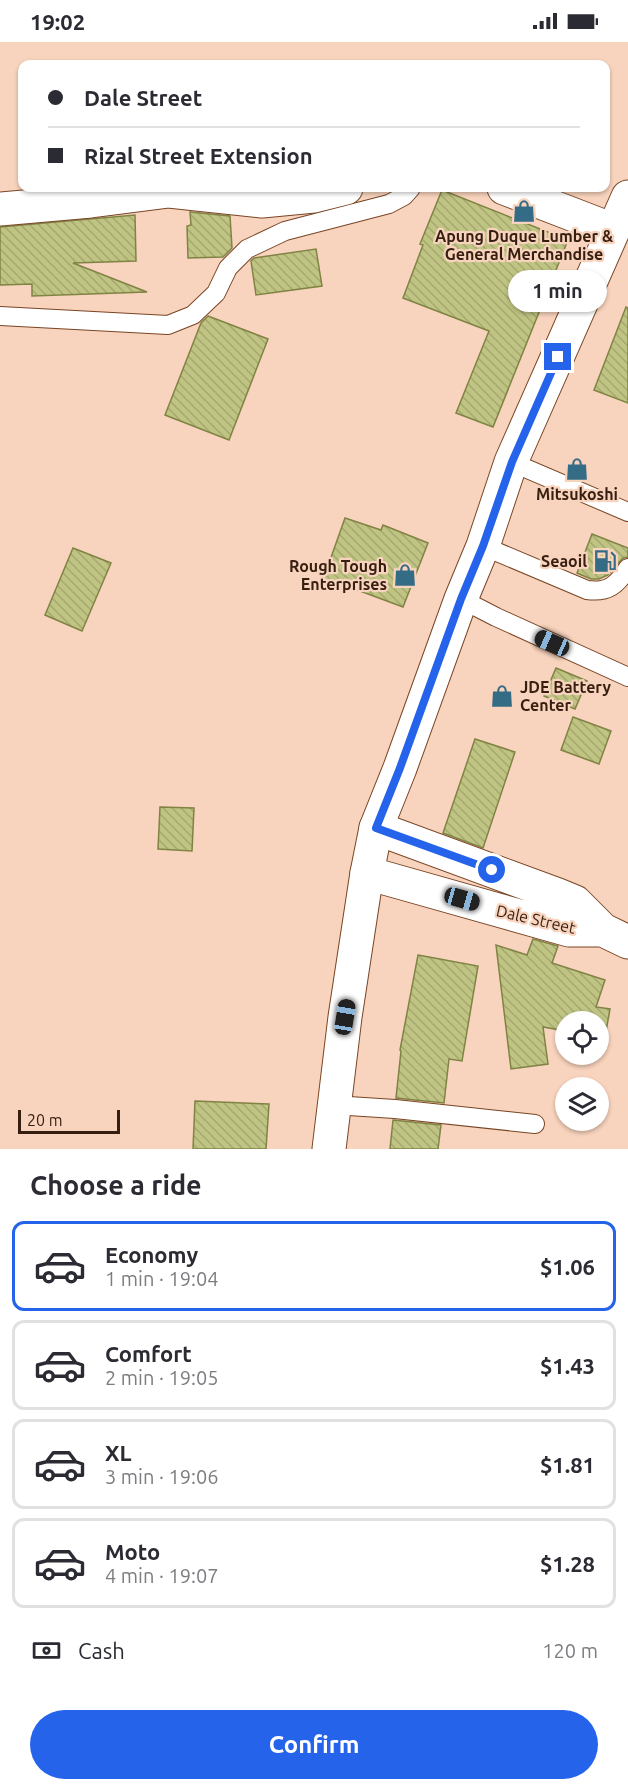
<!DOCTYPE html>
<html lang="en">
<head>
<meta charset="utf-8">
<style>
	body { margin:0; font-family:Ubuntu,sans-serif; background:#f7f7f7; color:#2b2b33; height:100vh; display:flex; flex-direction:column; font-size:22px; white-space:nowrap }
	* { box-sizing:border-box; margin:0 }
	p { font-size:20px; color:#7c7c81 }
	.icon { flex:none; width:33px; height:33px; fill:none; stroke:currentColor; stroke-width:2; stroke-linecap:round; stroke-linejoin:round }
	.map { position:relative; height:1107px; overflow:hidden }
	.side { display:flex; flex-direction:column; background:#fff; flex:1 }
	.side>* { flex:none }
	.guide { position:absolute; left:18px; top:18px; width:592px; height:132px; border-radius:12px; box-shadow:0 2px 4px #0004; display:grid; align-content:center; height:132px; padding:0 30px; background:#fff }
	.tools { position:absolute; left:555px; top:969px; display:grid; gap:12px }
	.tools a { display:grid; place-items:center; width:54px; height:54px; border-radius:50%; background:#fff; box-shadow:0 2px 4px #0004; font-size:30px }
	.scale { position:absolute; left:18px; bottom:15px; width:102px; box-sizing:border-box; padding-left:6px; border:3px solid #361f11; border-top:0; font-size:16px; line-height:21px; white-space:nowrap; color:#361f11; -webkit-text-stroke:4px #f8d3bd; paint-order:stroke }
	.end { position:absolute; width:27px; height:27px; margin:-14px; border:8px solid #2563eb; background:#fff; box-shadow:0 0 0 3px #fff }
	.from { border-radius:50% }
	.bubble { position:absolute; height:42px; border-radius:21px; background:#fff; box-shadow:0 2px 4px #0004; font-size:20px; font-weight:700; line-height:42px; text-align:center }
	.car { position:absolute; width:18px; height:36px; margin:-18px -9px; border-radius:8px; box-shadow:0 0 4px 2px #0007; background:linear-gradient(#222 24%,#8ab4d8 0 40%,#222 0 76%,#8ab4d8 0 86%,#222 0) }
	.guide b { display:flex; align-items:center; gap:21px; height:57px; font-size:22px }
	.guide b+b { border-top:2px solid #e1e1e2 }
	.guide i { width:15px; height:15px; background:#2b2b33 }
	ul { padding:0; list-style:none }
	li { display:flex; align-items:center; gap:18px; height:90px; margin:0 12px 9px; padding:0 18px; border:3px solid #e1e1e2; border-radius:12px }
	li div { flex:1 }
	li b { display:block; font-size:22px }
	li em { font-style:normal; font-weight:700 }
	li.on { border-color:#2563eb }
	li>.icon { width:54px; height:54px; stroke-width:1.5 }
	h2 { padding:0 30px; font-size:27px; line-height:72px }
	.pay { display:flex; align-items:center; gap:15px; height:66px; padding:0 30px; font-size:22px }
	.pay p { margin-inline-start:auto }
	.cta { display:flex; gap:12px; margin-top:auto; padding:12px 30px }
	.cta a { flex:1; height:69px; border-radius:36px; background:#2563eb; color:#fff; font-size:24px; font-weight:700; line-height:69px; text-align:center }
	.status { display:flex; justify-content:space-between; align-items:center; height:42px; padding:0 30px; background:#fff; direction:ltr }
	.status svg { height:16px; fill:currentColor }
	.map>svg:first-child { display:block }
	.building { fill:url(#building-back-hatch); stroke:#808344; stroke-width:1.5 }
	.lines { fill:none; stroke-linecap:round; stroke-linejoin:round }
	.service-casing { stroke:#794524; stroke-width:20 }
	.minor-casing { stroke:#794524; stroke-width:35 }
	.primary-casing { stroke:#794524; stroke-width:35 }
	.service { stroke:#fff; stroke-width:18 }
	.minor { stroke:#fff; stroke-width:33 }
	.primary { stroke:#fff; stroke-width:33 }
	.route { stroke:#2563eb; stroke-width:8 }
	.labels { text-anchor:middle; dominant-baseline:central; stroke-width:4.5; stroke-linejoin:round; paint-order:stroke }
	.poi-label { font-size:16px; font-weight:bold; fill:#361f11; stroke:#f8d3bd }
	.street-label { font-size:16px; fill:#361f11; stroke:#f8d3bd }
</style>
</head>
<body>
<div class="status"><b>19:02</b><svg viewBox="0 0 49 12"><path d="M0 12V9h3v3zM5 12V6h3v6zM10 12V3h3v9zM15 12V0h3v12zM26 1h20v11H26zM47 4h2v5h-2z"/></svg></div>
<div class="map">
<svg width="628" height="1107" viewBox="0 0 628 1107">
	<defs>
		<pattern id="building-back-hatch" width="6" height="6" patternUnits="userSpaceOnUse" patternTransform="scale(1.5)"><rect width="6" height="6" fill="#bfc483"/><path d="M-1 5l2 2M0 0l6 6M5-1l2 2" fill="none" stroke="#a5a870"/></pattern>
	</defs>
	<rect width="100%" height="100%" fill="#f8d3bd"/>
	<path class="building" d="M442,148L568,198L493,385L456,371L489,289L403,256L423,203L420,202Z
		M190,170L230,174L232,206L223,215L188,216L187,184L191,183Z
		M135,173L136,219L73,221L147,250L32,254V242L0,243V185Z
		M316,207L322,244L256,253L251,219L254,216Z
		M626,265L628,266V361L594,348Z
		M208,274L268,297L229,398L165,373L201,281Z
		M345,476L381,488L383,483L428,501L403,565L352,546L351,548L323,538Z
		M592,492L628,506V515L623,516L608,533L599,537H591L577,531Z
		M73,506L111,521L82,589L45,573Z
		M556,626L587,639L575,667L544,654Z
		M573,675L611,689L599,722L561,708Z
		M475,697L515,710L483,806L443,791Z
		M160,765L194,766L192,809L158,807Z
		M533,897L558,904L552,921L605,938L596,965L610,967L605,995L598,994V980H566V989L543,985L548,1022L511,1027L496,903L527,913Z
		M418,913L478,924L462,1019L449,1017L444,1061L396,1056L401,1009L400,1008Z
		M195,1059L269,1062L266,1107H193Z
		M393,1078L441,1083L438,1107H390Z"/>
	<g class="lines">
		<g class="service-casing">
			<path id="service" d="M0,274L168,283L193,273L216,251L228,226L247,207L285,189L389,162L404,154L411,146
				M511,420L628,470
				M483,504L587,548C608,551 617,543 628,526
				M461,557L496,575L628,635
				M333,1063L395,1067L535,1082"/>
		</g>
		<g class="minor-casing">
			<path id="minor" d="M504,146L613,188
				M0,167L91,159L169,149L262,159L314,154L346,146
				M376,786L558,853L575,860L603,888L628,900
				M367,831L569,888H603"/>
		</g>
		<g class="primary-casing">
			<path id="primary" d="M329,1107L345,975L367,831L376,786L400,726L461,557L483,504L511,420L628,155"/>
		</g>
		<use href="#service" class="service"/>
		<use href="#minor" class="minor"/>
		<use href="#primary" class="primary"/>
	</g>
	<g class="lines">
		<path class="route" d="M492,828L376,786L400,726L461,557L483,504L512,420L558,315"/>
	</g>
	<defs>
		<g id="shop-bare" transform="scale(1.8)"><path d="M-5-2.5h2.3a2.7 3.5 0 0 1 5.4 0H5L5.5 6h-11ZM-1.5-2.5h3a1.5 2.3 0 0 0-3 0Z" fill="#346c86" stroke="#f8d3bd" stroke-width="2.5" paint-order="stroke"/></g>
		<g id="fuel-bare" transform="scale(1.8)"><path d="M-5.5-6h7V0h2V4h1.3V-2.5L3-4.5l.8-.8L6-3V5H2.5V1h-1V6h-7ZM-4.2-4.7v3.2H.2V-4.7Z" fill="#346c86" stroke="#f8d3bd" stroke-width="2.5" paint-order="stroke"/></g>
	</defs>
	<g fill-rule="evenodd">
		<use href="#shop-bare" x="524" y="169"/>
		<use href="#shop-bare" x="577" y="427"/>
		<use href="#fuel-bare" x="605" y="519"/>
		<use href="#shop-bare" x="405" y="533"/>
		<use href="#shop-bare" x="502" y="654"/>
	</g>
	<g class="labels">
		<g class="poi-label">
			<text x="524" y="194">Apung Duque Lumber &amp;<tspan x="524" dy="18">General Merchandise</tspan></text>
			<text x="577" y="452">Mitsukoshi</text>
			<text x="587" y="519" text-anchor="end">Seaoil</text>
			<text x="387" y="524" text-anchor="end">Rough Tough<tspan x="387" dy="18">Enterprises</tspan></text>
			<text x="520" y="645" text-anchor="start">JDE Battery<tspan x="520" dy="18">Center</tspan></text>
		</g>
		<g class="street-label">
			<text transform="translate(536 877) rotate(13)">Dale Street</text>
		</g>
	</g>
</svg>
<div class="tools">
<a><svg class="icon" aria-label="locate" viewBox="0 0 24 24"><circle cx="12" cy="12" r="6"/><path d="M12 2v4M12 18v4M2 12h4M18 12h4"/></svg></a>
<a><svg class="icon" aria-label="layers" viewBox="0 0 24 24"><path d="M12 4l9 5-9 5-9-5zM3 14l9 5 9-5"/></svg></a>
</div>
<div class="scale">20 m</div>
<i class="end from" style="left:492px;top:828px"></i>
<i class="end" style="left:558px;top:315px"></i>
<div class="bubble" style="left:508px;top:228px;width:99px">1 min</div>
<i class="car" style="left:552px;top:601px;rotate:294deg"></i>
<i class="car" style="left:462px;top:857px;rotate:106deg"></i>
<i class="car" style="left:345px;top:975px;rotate:9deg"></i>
<div class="guide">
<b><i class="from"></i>Dale Street</b>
<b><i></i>Rizal Street Extension</b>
</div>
</div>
<section class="side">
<h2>Choose a ride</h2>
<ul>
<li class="on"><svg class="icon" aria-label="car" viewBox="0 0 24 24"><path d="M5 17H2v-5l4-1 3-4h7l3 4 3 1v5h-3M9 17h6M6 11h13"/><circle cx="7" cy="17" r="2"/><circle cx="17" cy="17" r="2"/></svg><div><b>Economy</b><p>1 min · 19:04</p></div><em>$1.06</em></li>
<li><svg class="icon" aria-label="car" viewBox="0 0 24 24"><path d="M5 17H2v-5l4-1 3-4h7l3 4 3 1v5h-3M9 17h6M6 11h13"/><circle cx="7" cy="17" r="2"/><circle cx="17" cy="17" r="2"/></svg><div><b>Comfort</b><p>2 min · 19:05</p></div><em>$1.43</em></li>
<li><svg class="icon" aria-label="car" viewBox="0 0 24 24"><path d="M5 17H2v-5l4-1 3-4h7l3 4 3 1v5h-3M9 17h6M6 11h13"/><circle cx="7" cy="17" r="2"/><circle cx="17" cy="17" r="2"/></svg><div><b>XL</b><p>3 min · 19:06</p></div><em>$1.81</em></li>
<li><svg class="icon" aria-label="car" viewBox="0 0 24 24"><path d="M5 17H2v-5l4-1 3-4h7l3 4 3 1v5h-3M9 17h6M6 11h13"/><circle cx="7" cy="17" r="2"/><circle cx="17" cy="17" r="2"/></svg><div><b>Moto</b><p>4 min · 19:07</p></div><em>$1.28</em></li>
</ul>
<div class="pay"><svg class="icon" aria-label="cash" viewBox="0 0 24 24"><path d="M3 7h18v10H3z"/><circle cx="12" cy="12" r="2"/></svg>Cash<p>120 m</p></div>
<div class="cta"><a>Confirm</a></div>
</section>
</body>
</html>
